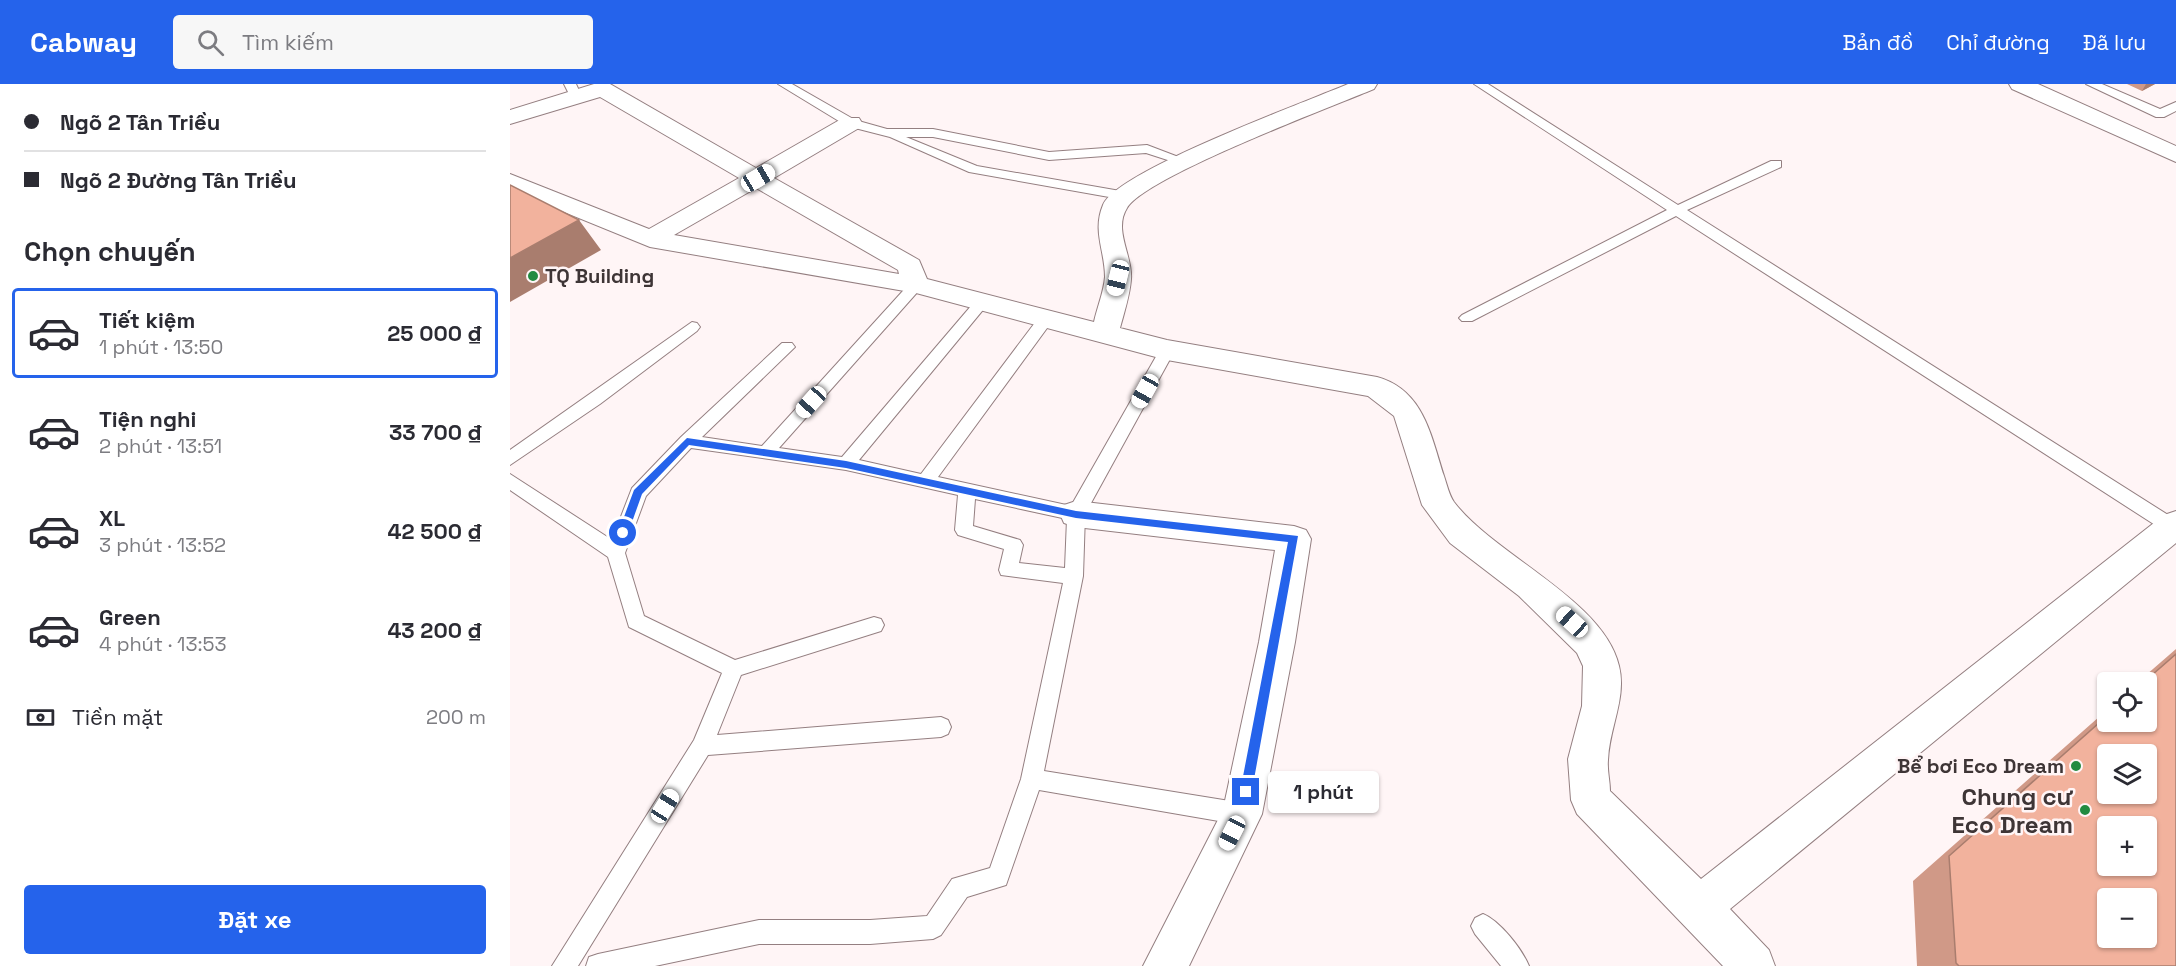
<!DOCTYPE html>
<html lang="vi">
<head>
<meta charset="utf-8">
<style>
	body { margin:0; font-family:"Space Grotesk",sans-serif; background:#f7f7f7; color:#2b2b33; height:100vh; display:flex; flex-direction:column; font-size:22px; white-space:nowrap }
	* { box-sizing:border-box; margin:0 }
	p { font-size:20px; color:#7c7c81 }
	.icon { flex:none; width:33px; height:33px; fill:none; stroke:currentColor; stroke-width:2; stroke-linecap:round; stroke-linejoin:round }
	.map { position:relative; flex:1; overflow:hidden }
	.side { display:flex; flex-direction:column; background:#fff; width:510px }
	.side>* { flex:none }
	.hud { display:grid; align-content:center; height:132px; padding:0 24px; background:#fff }
	.buttons { position:absolute; left:1587px; top:588px; display:grid; gap:12px }
	.buttons a { display:grid; place-items:center; width:60px; height:60px; border-radius:6px; background:#fff; box-shadow:0 2px 4px #0004; font-size:30px }
	.end { position:absolute; width:27px; height:27px; margin:-14px; border:8px solid #2563eb; background:#fff; box-shadow:0 0 0 3px #fff }
	.from { border-radius:50% }
	.bubble { position:absolute; height:42px; border-radius:6px; background:#fff; box-shadow:0 2px 4px #0004; font-size:20px; font-weight:700; line-height:42px; text-align:center }
	.car { position:absolute; width:18px; height:36px; margin:-18px -9px; border-radius:8px; box-shadow:0 0 4px 2px #0007; background:linear-gradient(#fff 24%,#345 0 40%,#fff 0 76%,#345 0 86%,#fff 0) }
	.hud b { display:flex; align-items:center; gap:21px; height:57px; font-size:22px }
	.hud b+b { border-top:2px solid #e1e1e2 }
	.hud i { width:15px; height:15px; background:#2b2b33 }
	ul { padding:0; list-style:none }
	li { display:flex; align-items:center; gap:18px; height:90px; margin:0 12px 9px; padding:0 12px; border:3px solid transparent; border-radius:6px }
	li div { flex:1 }
	li b { display:block; font-size:22px }
	li em { font-style:normal; font-weight:700 }
	li.on { border-color:#2563eb }
	li>.icon { width:54px; height:54px; stroke-width:1.5 }
	h2 { padding:0 24px; font-size:27px; line-height:72px }
	.pay { display:flex; align-items:center; gap:15px; height:66px; padding:0 24px; font-size:22px }
	.pay p { margin-inline-start:auto }
	.cta { display:flex; gap:12px; margin-top:auto; padding:12px 24px }
	.cta a { flex:1; height:69px; border-radius:6px; background:#2563eb; color:#fff; font-size:24px; font-weight:700; line-height:69px; text-align:center }
	header { display:flex; align-items:center; gap:36px; box-sizing:border-box; height:84px; padding:0 30px; background:#2563eb; color:#fff }
	header strong { font-size:28px }
	nav { display:flex; gap:33px; margin-inline-start:auto; font-size:21px }
	.search { width:420px; height:54px; background:#f7f7f7; display:flex; align-items:center; gap:15px; box-sizing:border-box; padding:0 21px; border-radius:6px; color:#7c7c81; font-size:22px }
	main { display:flex; flex:1; min-height:0 }
	.map>svg:first-child { display:block }
	.lines { fill:none; stroke-linecap:round; stroke-linejoin:round }
	.lane-casing { stroke:#947f81; stroke-width:2 }
	.street-casing { stroke:#947f81; stroke-width:2 }
	.lane { fill:#fff; fill-rule:evenodd }
	.street { fill:#fff; fill-rule:evenodd }
	.wall { fill:#d09987 }
	.shaded-wall { fill:#a97d6e }
	.building { fill:#f2b29d; stroke:#a97d6e; stroke-width:1.5; fill-rule:evenodd }
	.route { fill:#2563eb }
	.poi-dot { fill:#228b41; stroke:#fff5f6; stroke-width:2 }
	.labels { text-anchor:middle; dominant-baseline:central; stroke-width:5; stroke-linejoin:round; paint-order:stroke }
	.poi-label { font-size:20px; font-weight:bold; fill:#3e3536; stroke:#fff5f6; text-anchor:start }
	.near-poi-label { font-size:24px; font-weight:bold; fill:#3e3536; stroke:#fff5f6; text-anchor:end }
</style>
</head>
<body>
<header>
<strong>Cabway</strong>
<div class="search"><svg class="icon" aria-label="search" viewBox="0 0 24 24"><circle cx="10" cy="10" r="6"/><path d="M15 15l6 6"/></svg>Tìm kiếm</div>
<nav><a>Bản đồ</a><a>Chỉ đường</a><a>Đã lưu</a></nav>
</header>
<main>
<section class="side">
<div class="hud">
<b><i class="from"></i>Ngõ 2 Tân Triều</b>
<b><i></i>Ngõ 2 Đường Tân Triều</b>
</div>
<h2>Chọn chuyến</h2>
<ul>
<li class="on"><svg class="icon" aria-label="car" viewBox="0 0 24 24"><path d="M5 17H2v-5l4-1 3-4h7l3 4 3 1v5h-3M9 17h6M6 11h13"/><circle cx="7" cy="17" r="2"/><circle cx="17" cy="17" r="2"/></svg><div><b>Tiết kiệm</b><p>1 phút · 13:50</p></div><em>25 000 ₫</em></li>
<li><svg class="icon" aria-label="car" viewBox="0 0 24 24"><path d="M5 17H2v-5l4-1 3-4h7l3 4 3 1v5h-3M9 17h6M6 11h13"/><circle cx="7" cy="17" r="2"/><circle cx="17" cy="17" r="2"/></svg><div><b>Tiện nghi</b><p>2 phút · 13:51</p></div><em>33 700 ₫</em></li>
<li><svg class="icon" aria-label="car" viewBox="0 0 24 24"><path d="M5 17H2v-5l4-1 3-4h7l3 4 3 1v5h-3M9 17h6M6 11h13"/><circle cx="7" cy="17" r="2"/><circle cx="17" cy="17" r="2"/></svg><div><b>XL</b><p>3 phút · 13:52</p></div><em>42 500 ₫</em></li>
<li><svg class="icon" aria-label="car" viewBox="0 0 24 24"><path d="M5 17H2v-5l4-1 3-4h7l3 4 3 1v5h-3M9 17h6M6 11h13"/><circle cx="7" cy="17" r="2"/><circle cx="17" cy="17" r="2"/></svg><div><b>Green</b><p>4 phút · 13:53</p></div><em>43 200 ₫</em></li>
</ul>
<div class="pay"><svg class="icon" aria-label="cash" viewBox="0 0 24 24"><path d="M3 7h18v10H3z"/><circle cx="12" cy="12" r="2"/></svg>Tiền mặt<p>200 m</p></div>
<div class="cta"><a>Đặt xe</a></div>
</section>
<div class="map">
<svg width="1666" height="882" viewBox="0 0 1666 882">
	<rect width="100%" height="100%" fill="#fff5f6"/>
	<g class="lines">
		<g class="lane-casing">
			<path id="lane" d="M54,0H66L72,13L70,16H62Z
				M268,0H282L345,36L377,45H423L539,68L637,61L679,77L673,81L636,69L539,76L423,53H396L467,82L616,108L623,112L616,116L459,88L380,53L337,42Z
				M964,0H978L1168,121L1261,77H1271V83L1177,126L1666,436V449L1656,448L1166,132L962,237H952L949,234L952,231L1157,126Z
				M1576,0H1592L1650,25L1666,18V27L1654,33H1646Z
				M406,196L413,201L411,204L269,364L332,373L467,215L472,213L479,218L477,221L349,376L411,390L530,232H540L543,236L540,240L428,393L561,422L652,262H662L665,266L575,430L573,492L534,687L732,719L740,722L743,730L740,738L732,741L529,706L496,801L457,813L431,851L423,855L360,860H249L145,882H76L79,873L88,870L249,836H360L417,832L442,795L480,784L511,695L553,499L491,491L489,486L494,465L448,451L445,446L448,411L336,386L181,364L136,412L115,469L134,532L225,576L364,533L371,535L374,541L371,547L231,591L207,651L431,633L438,636L441,643L438,650L431,653L198,671L68,882H42L184,656L212,589L119,543L98,473L0,406V390L102,456L122,404L171,353L272,259H282L285,263L192,353L252,362L401,198ZM465,415L557,435L555,484L509,479L513,461L510,456L463,442Z
				M182,238L187,239L190,243L187,247L90,320L0,381V366Z
				M973,830C990,837 1012,865 1019,882H991L965,850L961,842L965,834Z"/>
		</g>
		<g class="street-casing">
			<path id="street" d="M84,0H100L246,84L333,34H349L352,39L349,44L264,94L409,176L417,195L584,238C587,224 594,207 595,193C595,167 582,147 593,121C607,87 796,18 838,0H867L864,5C821,23 635,93 617,124C603,146 623,172 621,195C620,211 614,229 610,244L657,256L867,293C914,306 921,352 934,392C937,401 939,411 944,418C984,471 1094,516 1109,582C1117,614 1099,644 1098,676C1097,686 1100,697 1100,707L1191,795L1654,431L1666,427V459L1220,825L1259,866L1265,882H1213L1067,730L1061,716L1058,675L1072,622L1073,582L1067,569L1009,512L940,459L912,421L884,332L858,312L657,276L406,209L140,163L0,106V90L139,145L229,94L90,13L0,40V26ZM246,104L388,186L389,190L164,151Z
				M1499,0H1528L1666,62V78L1502,5Z
				M566,417L784,442L796,446L801,455L785,558L752,730L679,882H633L713,726L749,558L765,466L566,443L554,439L550,430L554,421Z"/>
		</g>
		<use href="#lane" class="lane"/>
		<use href="#street" class="street"/>
	</g>
	<path class="wall" d="M1617,0H1645L1632,7Z
		M1666,565V882H1407L1403,797L1598,625V638L1636,598H1628Z"/>
	<path class="shaded-wall" d="M1636,0H1645L1632,7Z
		M69,136L91,166L0,218V174Z"/>
	<path class="building" d="M0,101L69,136L0,174Z
		M1666,570V882H1449L1446,879L1439,772L1598,631V638H1636V598H1634ZM1598,670H1636V710H1598ZM1598,742H1636V782H1598ZM1598,814H1636V854H1598Z"/>
	<path class="route" d="M177,354L336,377L566,427L788,452L741,712L736,714L730,708L778,458L566,434L336,384L179,361L132,410L117,452H110L108,449L124,406Z"/>
	<g class="poi-dot">
		<circle cx="23" cy="192" r="6"/>
		<circle cx="1566" cy="682" r="6"/>
		<circle cx="1575" cy="726" r="6"/>
	</g>
	<g class="labels">
		<g class="poi-label">
			<text x="35" y="192">TQ Building</text>
			<text x="1554" y="682" text-anchor="end">Bể bơi Eco Dream</text>
		</g>
		<g class="near-poi-label">
			<text x="1563" y="712">Chung cư<tspan x="1563" dy="28">Eco Dream</tspan></text>
		</g>
	</g>
</svg>
<div class="buttons">
<a><svg class="icon" aria-label="locate" viewBox="0 0 24 24"><circle cx="12" cy="12" r="6"/><path d="M12 2v4M12 18v4M2 12h4M18 12h4"/></svg></a>
<a><svg class="icon" aria-label="layers" viewBox="0 0 24 24"><path d="M12 4l9 5-9 5-9-5zM3 14l9 5 9-5"/></svg></a>
<a>+</a>
<a>−</a>
</div>
<i class="end from" style="left:113px;top:449px"></i>
<i class="end" style="left:736px;top:708px"></i>
<div class="bubble" style="left:758px;top:687px;width:111px">1 phút</div>
<i class="car" style="left:248px;top:94px;rotate:60deg"></i>
<i class="car" style="left:608px;top:194px;rotate:194deg"></i>
<i class="car" style="left:635px;top:307px;rotate:209deg"></i>
<i class="car" style="left:301px;top:318px;rotate:222deg"></i>
<i class="car" style="left:1062px;top:538px;rotate:312deg"></i>
<i class="car" style="left:155px;top:722px;rotate:32deg"></i>
<i class="car" style="left:722px;top:749px;rotate:207deg"></i>
</div>
</main>
</body>
</html>
